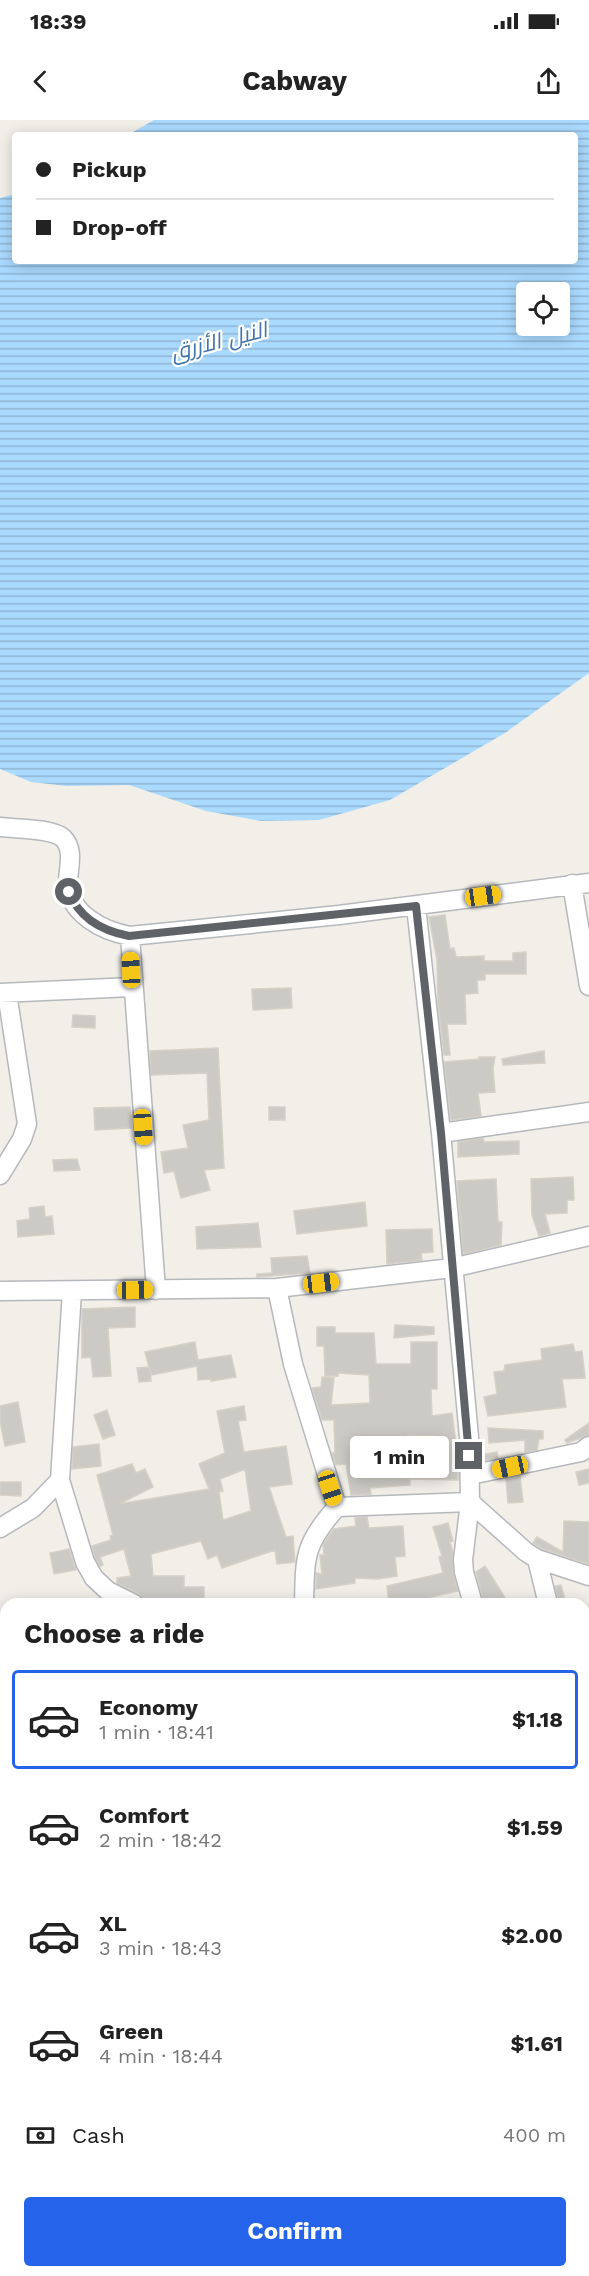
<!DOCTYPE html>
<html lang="en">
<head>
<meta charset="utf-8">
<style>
	body { margin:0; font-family:"Work Sans",Cairo,sans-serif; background:#f6f6f6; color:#222; height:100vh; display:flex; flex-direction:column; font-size:22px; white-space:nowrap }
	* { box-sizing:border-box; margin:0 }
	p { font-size:20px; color:#767676 }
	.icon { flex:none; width:33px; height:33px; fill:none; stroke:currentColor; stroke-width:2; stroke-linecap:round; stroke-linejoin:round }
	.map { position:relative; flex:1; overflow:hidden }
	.side { position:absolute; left:0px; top:1478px; width:590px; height:680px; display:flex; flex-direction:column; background:#fff; border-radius:18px 18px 0 0; box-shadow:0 3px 15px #0003 }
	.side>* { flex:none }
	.top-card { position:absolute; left:12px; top:12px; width:566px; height:132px; border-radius:6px; box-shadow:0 3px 15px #0003; display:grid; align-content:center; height:132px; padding:0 24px; background:#fff }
	.buttons { position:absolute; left:516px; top:162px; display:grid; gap:12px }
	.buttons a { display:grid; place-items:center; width:54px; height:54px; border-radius:6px; background:#fff; box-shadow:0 3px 15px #0003; font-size:30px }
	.end { position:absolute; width:27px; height:27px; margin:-14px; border:8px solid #5f6368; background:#fff; box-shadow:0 0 0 3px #fff }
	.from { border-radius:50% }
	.bubble { position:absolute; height:42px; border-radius:6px; background:#fff; box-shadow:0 3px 15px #0003; font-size:20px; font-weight:700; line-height:42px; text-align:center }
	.car { position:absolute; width:18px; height:36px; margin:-18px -9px; border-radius:8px; box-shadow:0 0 4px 2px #0007; background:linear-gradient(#f5c518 24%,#345 0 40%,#f5c518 0 76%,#345 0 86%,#f5c518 0) }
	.top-card b { display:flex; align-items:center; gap:21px; height:57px; font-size:22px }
	.top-card b+b { border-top:2px solid #e0e0e0 }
	.top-card i { width:15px; height:15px; background:#222 }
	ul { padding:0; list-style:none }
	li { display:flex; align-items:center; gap:18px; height:99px; margin:0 12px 9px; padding:0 12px; border:3px solid transparent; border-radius:6px }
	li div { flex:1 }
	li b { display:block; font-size:22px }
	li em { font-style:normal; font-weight:700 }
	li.on { border-color:#2563eb }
	li>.icon { width:54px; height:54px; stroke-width:1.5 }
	h2 { padding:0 24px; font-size:27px; line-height:72px }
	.pay { display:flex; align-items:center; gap:15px; height:66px; padding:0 24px; font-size:22px }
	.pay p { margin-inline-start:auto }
	.button { display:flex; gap:12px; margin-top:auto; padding:12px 24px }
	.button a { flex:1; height:69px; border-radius:6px; background:#2563eb; color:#fff; font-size:24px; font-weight:700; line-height:69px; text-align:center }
	.status { display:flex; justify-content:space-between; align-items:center; height:42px; padding:0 30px; background:#fff; direction:ltr }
	.status svg { height:16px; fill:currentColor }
	header { display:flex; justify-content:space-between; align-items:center; height:78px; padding:0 24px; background:#fff; font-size:27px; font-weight:700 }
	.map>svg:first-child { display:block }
	.water { fill:url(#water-rules); fill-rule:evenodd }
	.building { fill:#cccac5; stroke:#d6d1c6; stroke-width:1.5; fill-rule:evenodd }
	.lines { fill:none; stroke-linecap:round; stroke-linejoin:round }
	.minor-casing { stroke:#b5b8bc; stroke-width:21 }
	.minor { stroke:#fff; stroke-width:18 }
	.route { stroke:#5f6368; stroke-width:8 }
	.labels { text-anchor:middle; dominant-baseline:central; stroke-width:4.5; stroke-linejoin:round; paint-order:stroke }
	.water-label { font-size:22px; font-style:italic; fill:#4174aa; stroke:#fff }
</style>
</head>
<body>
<div class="status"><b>18:39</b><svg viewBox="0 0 49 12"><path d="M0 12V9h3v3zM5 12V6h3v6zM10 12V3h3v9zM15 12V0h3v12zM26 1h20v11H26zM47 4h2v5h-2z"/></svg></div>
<header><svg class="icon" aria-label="back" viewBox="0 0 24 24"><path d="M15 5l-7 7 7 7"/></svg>Cabway<svg class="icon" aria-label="share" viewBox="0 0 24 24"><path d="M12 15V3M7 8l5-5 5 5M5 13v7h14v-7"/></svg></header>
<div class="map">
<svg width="589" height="2156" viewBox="0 0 589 2156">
	<defs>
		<pattern id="water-rules" width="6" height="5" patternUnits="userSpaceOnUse" patternTransform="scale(1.5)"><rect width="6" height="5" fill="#aadaff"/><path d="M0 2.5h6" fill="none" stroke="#8eb4d2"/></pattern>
	</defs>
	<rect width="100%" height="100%" fill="#f1efe8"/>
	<path class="water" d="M154,0H589V553L505,613L390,680L319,700L261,701L206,691L129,665L67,666L31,662L0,649V78L15,74V141H574V15H128ZM526,172H560V206H526Z"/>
	<path class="building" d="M445,795L450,829L454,828L456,837L484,836V841H513V833L526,832V854H485V860H477L478,873L465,874L466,904H447L450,935H444L438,884L437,840L429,797Z
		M291,868L292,888L253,890L252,869Z
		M73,895L95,896V908L72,907Z
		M218,928L224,1048L204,1050L210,1070L181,1078L174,1051L164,1053L161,1032L188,1028L183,1005L209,1000L207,953L151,955L150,931Z
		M544,931L545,943L503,945L502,939Z
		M479,937H495L493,949L495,972L478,973L481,996L451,1000L444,942L479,939Z
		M130,987L131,1008L95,1010L94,988Z
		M269,987H285V1000H269Z
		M483,1018L484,1022L519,1021V1034L458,1037V1022Z
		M77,1039L80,1050L54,1051L53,1040Z
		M573,1057L574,1080H567V1093L545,1094L550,1113L539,1116L532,1095L531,1059Z
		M496,1059L498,1102H502L501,1125L463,1134L457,1061Z
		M365,1082L367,1106L297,1114L294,1091Z
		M44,1086L45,1097L52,1096L54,1114L18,1117L17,1101L30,1099L29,1088Z
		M258,1103L261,1127L197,1129L196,1107Z
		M432,1109L433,1132L421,1133L422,1140L387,1144L386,1110Z
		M307,1136L310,1153L257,1157V1154L272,1153L271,1138Z
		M135,1187V1207L108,1208L111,1256L93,1257L91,1237L82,1238V1189Z
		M395,1205L434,1207V1214L394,1218Z
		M317,1207H335V1213H374L376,1244H411V1222H437V1269H431L432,1296L452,1293L458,1339V1360L410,1359V1365L370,1368L371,1374L351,1375L346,1344L336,1345L332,1333H335L334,1300H322L312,1268L321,1267L322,1257L334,1258L331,1285L370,1283L369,1255L338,1253V1256H325L324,1226H317ZM407,1315L434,1316L431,1342L387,1344L383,1319L407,1318Z
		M195,1222L198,1240L231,1235L236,1257L211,1261V1259L198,1260L197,1246L152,1255L150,1248L151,1261L139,1262L137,1248L149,1247L145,1232Z
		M573,1224L575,1232L582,1231L585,1258L562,1259L566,1287L488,1296L484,1277L497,1274L494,1252L504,1251L505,1245L542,1240L541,1229Z
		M18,1282L25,1322L5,1326L0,1301V1286Z
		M244,1286L246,1300L238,1301L244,1332L286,1326L292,1364L269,1367L286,1417L293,1416L295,1442L277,1444L275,1430L222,1448L217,1435L208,1439L201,1421L151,1434L153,1456H184V1467H204V1479L144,1480L139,1474L117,1463V1458L131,1456L124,1429L100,1437L103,1445L100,1446L95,1438L92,1426L111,1420L110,1416L113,1415L97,1355L132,1344L136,1353L145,1349L153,1367L119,1384L209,1369L199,1344L225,1333L217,1291ZM245,1349L251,1391L223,1400L219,1372L223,1371L220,1359Z
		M107,1290L115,1315L103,1319L94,1295Z
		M589,1303V1315L567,1323L565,1320Z
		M488,1308L543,1311V1319H539L537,1330L525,1332V1320L489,1323Z
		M99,1324L101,1346L72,1349L73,1327Z
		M497,1332L498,1338L481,1341V1335Z
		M589,1349V1363L579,1365L576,1352Z
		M520,1356L523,1382L508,1383L506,1359Z
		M0,1362H21V1376L0,1375Z
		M367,1397L369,1408L403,1406L405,1436L395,1437L397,1456L378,1459L355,1458V1463L316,1469V1453L322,1454L320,1435H324L323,1425L328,1417L334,1409L356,1406L355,1398Z
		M564,1401L589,1402V1444L542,1429L533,1423L537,1417L563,1432Z
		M448,1403L453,1421L450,1422L453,1433V1453L458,1471L423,1479L425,1484H389L387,1466L443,1453L439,1437L442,1436L433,1407Z
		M69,1429L76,1450L54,1454L50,1433Z
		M485,1446L509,1484H484L476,1452Z
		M561,1465L566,1484H559L555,1466Z"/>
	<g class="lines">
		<g class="minor-casing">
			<path id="minor" d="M0,707C15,709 52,708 63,718C75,730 68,748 68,763C69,794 103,811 130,816L339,795L589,763
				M572,764L589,866
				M416,786L441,1013L469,1317L470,1382L463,1440L464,1452L473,1484
				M130,816L156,1170
				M0,873L132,867
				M441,1013L589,992
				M0,1055L22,1019L27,1004L7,873
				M277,1168L293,1244L337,1387
				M0,1171L277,1168L452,1148L589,1116
				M72,1171L60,1360L85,1442L94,1458L108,1471L134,1484
				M470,1355L581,1332L589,1326
				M0,1408L33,1388L60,1360
				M537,1439L548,1484
				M304,1484C305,1436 304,1424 337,1387L470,1382L526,1432L537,1439L589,1456
				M0,1519L6,1520
				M584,1561L589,1569
				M584,1633L589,1632
				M0,1701L6,1706
				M0,1753L6,1750
				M0,2053L6,2054
				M584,2149H589
				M174,2151L176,2156
				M466,2151L467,2156"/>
		</g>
		<use href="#minor" class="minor"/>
	</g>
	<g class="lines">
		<path class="route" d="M69,772C79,798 103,811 129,816L416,786L441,1013L469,1336"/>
	</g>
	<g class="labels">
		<g class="water-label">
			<text transform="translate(219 221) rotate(-14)">النيل الأزرق</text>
		</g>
	</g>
</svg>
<div class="buttons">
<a><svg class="icon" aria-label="locate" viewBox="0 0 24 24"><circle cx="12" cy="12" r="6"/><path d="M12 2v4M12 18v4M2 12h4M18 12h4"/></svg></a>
</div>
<i class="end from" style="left:69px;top:772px"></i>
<i class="end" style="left:469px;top:1336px"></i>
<div class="bubble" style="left:350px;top:1316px;width:99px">1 min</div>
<i class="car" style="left:483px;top:776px;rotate:82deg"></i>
<i class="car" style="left:131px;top:850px;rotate:357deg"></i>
<i class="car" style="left:143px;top:1007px;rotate:176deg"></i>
<i class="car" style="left:321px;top:1163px;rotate:83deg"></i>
<i class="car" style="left:135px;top:1170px;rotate:89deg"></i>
<i class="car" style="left:510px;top:1347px;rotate:258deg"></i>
<i class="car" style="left:330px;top:1368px;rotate:162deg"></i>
<div class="top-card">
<b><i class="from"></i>Pickup</b>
<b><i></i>Drop-off</b>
</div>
<section class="side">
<h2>Choose a ride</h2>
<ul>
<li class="on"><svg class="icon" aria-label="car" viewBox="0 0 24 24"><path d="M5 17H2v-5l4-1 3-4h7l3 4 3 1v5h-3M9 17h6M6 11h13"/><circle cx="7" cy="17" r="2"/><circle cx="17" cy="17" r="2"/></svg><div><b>Economy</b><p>1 min · 18:41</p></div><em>$1.18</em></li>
<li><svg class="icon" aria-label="car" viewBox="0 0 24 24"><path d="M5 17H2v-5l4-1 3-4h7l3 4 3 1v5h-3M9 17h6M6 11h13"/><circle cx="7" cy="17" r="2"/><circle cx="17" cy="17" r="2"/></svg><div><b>Comfort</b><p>2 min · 18:42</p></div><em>$1.59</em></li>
<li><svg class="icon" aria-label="car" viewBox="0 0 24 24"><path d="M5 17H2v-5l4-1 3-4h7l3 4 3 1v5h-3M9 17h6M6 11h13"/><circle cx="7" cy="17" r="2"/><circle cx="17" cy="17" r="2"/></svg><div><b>XL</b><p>3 min · 18:43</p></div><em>$2.00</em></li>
<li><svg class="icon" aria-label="car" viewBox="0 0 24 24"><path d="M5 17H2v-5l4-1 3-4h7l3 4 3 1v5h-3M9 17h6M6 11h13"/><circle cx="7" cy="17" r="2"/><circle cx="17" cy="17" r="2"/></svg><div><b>Green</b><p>4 min · 18:44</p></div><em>$1.61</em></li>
</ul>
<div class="pay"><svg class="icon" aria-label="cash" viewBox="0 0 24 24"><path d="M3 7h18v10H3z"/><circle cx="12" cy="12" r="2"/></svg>Cash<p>400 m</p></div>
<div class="button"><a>Confirm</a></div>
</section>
</div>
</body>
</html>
